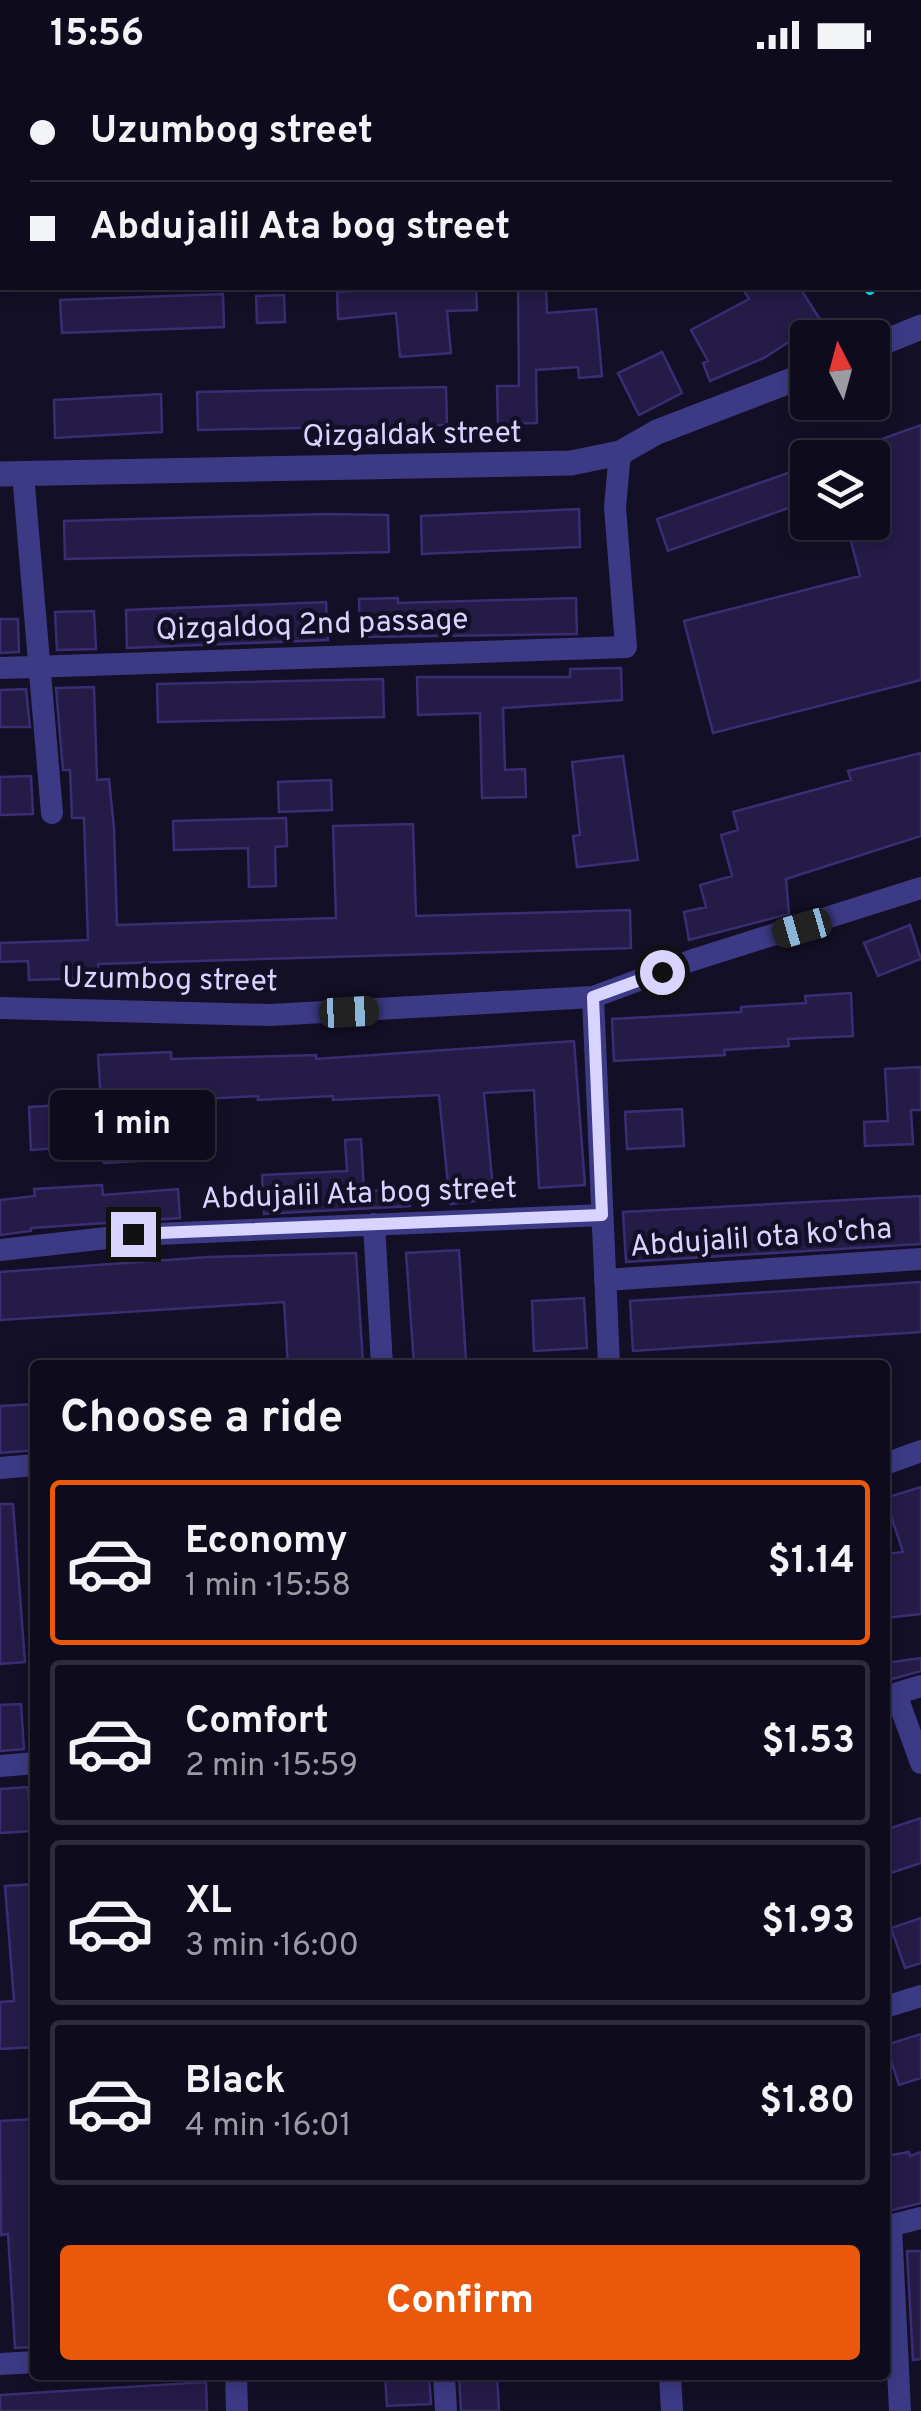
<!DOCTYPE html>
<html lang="en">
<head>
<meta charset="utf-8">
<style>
	body { margin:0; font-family:Overpass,sans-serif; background:#171425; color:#f1f3f6; height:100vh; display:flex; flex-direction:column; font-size:38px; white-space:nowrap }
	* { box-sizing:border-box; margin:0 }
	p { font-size:32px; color:#9b9ba3 }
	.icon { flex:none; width:55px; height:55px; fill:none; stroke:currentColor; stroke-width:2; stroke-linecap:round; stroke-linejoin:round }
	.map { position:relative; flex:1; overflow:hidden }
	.details { position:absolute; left:30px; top:1290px; width:860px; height:1020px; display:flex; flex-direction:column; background:#0e0b1c; border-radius:10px; box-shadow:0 5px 15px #0003,0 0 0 2px #2e2b3b }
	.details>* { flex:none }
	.hud { position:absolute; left:0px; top:0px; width:922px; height:220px; box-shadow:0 5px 15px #0003,0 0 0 2px #2e2b3b; display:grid; align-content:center; height:220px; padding:0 30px; background:#0e0b1c }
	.needle { width:65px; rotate:354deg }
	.fabs { position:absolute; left:790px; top:250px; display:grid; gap:20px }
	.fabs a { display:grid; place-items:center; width:100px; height:100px; border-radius:10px; background:#0e0b1c; box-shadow:0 5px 15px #0003,0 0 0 2px #2e2b3b; font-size:50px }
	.end { position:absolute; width:45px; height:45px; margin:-22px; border:12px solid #d9d4ff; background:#111; box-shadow:0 0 0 5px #111 }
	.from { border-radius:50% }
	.bubble { position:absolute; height:70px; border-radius:10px; background:#0e0b1c; box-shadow:0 5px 15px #0003,0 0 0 2px #2e2b3b; font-size:32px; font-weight:700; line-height:70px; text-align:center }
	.car { position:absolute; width:30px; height:60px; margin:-30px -15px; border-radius:12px; box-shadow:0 0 8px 2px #0007; background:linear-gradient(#222 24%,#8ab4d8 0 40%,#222 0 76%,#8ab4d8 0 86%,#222 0) }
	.hud b { display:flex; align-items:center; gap:35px; height:95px; font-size:38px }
	.hud b+b { border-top:2px solid #2e2b3b }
	.hud i { width:25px; height:25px; background:#f1f3f6 }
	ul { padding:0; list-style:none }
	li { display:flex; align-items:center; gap:30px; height:165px; margin:0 20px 15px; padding:0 10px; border:5px solid #2e2b3b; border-radius:10px }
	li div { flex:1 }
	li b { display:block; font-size:38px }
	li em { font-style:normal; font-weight:700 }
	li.selected { border-color:#ea580c }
	li>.icon { width:90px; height:90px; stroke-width:1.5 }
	h2 { padding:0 30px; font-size:45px; line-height:120px }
	.action { display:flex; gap:20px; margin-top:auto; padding:20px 30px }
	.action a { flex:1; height:115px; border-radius:10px; background:#ea580c; color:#fff; font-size:40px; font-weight:700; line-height:115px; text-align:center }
	.status { display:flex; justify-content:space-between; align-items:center; height:70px; padding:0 50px; background:#0e0b1c; direction:ltr }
	.status svg { height:28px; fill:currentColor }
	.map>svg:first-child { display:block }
	.building { fill:#241b47; stroke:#3b2d73; stroke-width:2.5 }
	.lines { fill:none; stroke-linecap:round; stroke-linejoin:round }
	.minor { stroke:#3d3a85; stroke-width:22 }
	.tertiary { stroke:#3d3a85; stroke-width:25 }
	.rail-casing { stroke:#00e5ff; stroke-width:10 }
	.rail { stroke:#130f26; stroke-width:6; stroke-dasharray:19; stroke-linecap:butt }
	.route { stroke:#d9d4ff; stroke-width:12 }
	.labels { text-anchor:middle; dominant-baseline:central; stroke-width:9; stroke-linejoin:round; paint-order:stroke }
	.street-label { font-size:30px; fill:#d9d4ff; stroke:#130f26 }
</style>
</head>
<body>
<div class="status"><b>15:56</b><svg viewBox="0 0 49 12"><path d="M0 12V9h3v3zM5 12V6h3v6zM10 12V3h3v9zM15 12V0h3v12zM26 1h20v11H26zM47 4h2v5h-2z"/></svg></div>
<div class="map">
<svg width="921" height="2341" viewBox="0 0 921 2341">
	<rect width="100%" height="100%" fill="#130f26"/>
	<path class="building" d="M393,218H476L477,240L447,241L451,283L400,287L396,243L338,249L337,222Z
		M518,218H546L547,243L596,239L602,306L579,308L578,297L536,300L537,353L498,354L497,316H519Z
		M742,218H800L821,251L764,288L710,311L703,293L708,291L691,260L749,229Z
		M223,224L224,257L62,263L60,230Z
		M284,225L285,252L257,253L256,226Z
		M662,282L682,323L639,345L618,303Z
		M446,317L447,355L198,360L197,322Z
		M161,324L162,362L55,368L54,330Z
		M921,355V610L713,663L684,551L860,506L846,452H872V388L837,385Z
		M808,396V431L668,481L657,449Z
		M579,439L580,477L422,484L421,446Z
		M324,444L388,445L389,482L65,489L64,451Z
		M398,528V533L576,528L577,564L360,567L359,529Z
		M326,532L328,570L127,578L126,540Z
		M94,541L96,579L57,580L55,542Z
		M0,549H18L19,582L0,583Z
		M621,598L622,630L503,638L505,700L525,699L526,727L482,728L480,643L418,645L417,607H570V599Z
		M383,609L384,647L158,652L157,614Z
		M94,617L97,710L109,709L114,758L117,855L336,848L333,756L413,754L416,846L630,840L631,878L98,894L99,908L29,910L28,891L0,892V873L88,870L84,748H72L70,700H63L56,618Z
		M26,619L30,657H0V620Z
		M921,683V766L786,809L789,844L689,870L684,842L706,837L700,815L732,806L721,765L738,760L733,742L851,710L848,701Z
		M623,686L638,790L577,797L573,766L580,765L572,692Z
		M31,706L33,744L0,745V707Z
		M331,710L332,740L279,742L278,712Z
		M286,748L287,776L275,777L276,816L249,817L248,778L174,780L173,751Z
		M910,855L921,889L878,906L864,873Z
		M851,923L853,966L788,969L789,976L724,980L725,985L614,991L612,949L741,942V937L806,933L805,926Z
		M574,971L585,1115L539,1118L534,1020L484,1023L494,1129L450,1134L439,1025L333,1030V1026L258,1030V1026L134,1033L137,1091L104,1093L103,1075L31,1080L29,1037L101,1033L98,985L171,982V989L316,985V989Z
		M921,997V1040H911L913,1074L865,1076L864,1052L888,1051L885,999Z
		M682,1039L684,1076L627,1079L625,1042Z
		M361,1069L364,1121L409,1119L410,1136L264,1144L262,1105L347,1101L345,1070Z
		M102,1115L103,1125L178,1119L180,1148L31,1158V1161L0,1165V1130L35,1126L34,1119Z
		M920,1126L921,1174L626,1192L623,1142Z
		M459,1180L466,1290L414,1294L406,1183Z
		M356,1183L363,1293L288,1295L284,1232L0,1250V1202L208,1187Z
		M921,1212V1262L633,1281L630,1231Z
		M584,1228L587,1278L534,1281L532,1231Z
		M35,1334V1380L0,1383V1336Z
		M921,1417V1544L885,1548V1484L903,1482L885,1428Z
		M0,1434H13L25,1592L0,1594Z
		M921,1588V1601L885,1611V1593Z
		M21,1634L24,1679L0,1681V1635Z
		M28,1717L31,1761L0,1763V1719Z
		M921,1748V1793L885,1805V1760Z
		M35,1814V1977L0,1979V1932L14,1931L5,1816Z
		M921,1848V1893L905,1898L891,1858Z
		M921,1964V2008L899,2015L886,1975Z
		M35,2049V2277L15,2278L8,2164L1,2165L0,2051Z
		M909,2082L910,2086L921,2082V2133L885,2142V2086Z
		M907,2181H921V2289L913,2290Z
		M385,2305H429L431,2334L387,2336Z
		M459,2305H497L499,2341H461Z
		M206,2312L207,2341H0V2325Z"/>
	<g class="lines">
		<path class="minor" d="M464,0V2
			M0,204H2
			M23,404L52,743
			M0,598L626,577L615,437L620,383
			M593,927L609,1295
			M0,938L270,945L593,927L693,890L921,818
			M374,1154L382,1295
			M0,1180L133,1165L602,1145
			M605,1210L921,1189
			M885,1394L921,1381
			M0,1398L35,1395
			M896,1624L921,1693
			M885,1627L921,1616
			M0,1696L35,1693
			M885,1937L921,1926
			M891,2156L900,2341
			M885,2157L921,2148
			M0,2294L35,2292
			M236,2305L237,2341
			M444,2305L446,2341
			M670,2305L672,2341"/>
		<path class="tertiary" d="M872,277L921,257
			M0,404L571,393L620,383L657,362L808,304"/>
		<g class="rail-casing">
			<path id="rail" d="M629,0L631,2
				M869,218L870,220"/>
		</g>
		<use href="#rail" class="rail"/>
	</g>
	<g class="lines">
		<path class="route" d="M133,1164L602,1145L593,927L662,902"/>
	</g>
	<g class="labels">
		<g class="street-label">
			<text transform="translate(412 366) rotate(-1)">Qizgaldak street</text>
			<text transform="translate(312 556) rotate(-2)">Qizgaldoq 2nd passage</text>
			<text transform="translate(170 911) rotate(1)">Uzumbog street</text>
			<text transform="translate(359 1125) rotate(-2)">Abdujalil Ata bog street</text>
			<text transform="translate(761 1169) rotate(-4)">Abdujalil ota ko'cha</text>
		</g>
	</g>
</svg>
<div class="fabs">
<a><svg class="needle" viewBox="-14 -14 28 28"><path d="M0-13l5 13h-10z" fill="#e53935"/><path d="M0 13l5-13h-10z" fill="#9b9ba3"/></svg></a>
<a><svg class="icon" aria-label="layers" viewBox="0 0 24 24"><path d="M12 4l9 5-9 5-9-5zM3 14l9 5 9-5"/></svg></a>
</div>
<i class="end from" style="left:662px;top:902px"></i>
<i class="end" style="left:133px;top:1164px"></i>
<div class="bubble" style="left:50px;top:1020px;width:165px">1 min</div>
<i class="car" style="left:802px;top:858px;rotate:254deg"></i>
<i class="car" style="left:349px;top:942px;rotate:87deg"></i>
<div class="hud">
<b><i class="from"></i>Uzumbog street</b>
<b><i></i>Abdujalil Ata bog street</b>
</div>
<section class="details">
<h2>Choose a ride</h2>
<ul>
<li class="selected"><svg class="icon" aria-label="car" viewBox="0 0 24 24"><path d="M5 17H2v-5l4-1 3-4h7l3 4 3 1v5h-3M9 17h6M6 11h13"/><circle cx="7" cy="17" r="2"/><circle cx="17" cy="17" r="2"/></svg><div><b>Economy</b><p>1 min · 15:58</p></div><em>$1.14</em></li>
<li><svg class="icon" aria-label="car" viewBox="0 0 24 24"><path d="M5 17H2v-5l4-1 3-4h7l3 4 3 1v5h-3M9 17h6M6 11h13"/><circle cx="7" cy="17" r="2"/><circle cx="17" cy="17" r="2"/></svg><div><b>Comfort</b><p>2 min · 15:59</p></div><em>$1.53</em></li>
<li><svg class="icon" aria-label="car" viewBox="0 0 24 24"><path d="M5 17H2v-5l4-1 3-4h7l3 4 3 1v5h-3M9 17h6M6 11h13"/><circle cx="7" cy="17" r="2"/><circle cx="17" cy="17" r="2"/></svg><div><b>XL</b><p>3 min · 16:00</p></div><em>$1.93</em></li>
<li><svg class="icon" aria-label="car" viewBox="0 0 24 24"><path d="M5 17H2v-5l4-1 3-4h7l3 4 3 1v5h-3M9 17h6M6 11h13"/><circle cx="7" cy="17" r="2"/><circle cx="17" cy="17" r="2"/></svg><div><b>Black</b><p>4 min · 16:01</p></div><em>$1.80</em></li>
</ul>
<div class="action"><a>Confirm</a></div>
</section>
</div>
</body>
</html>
